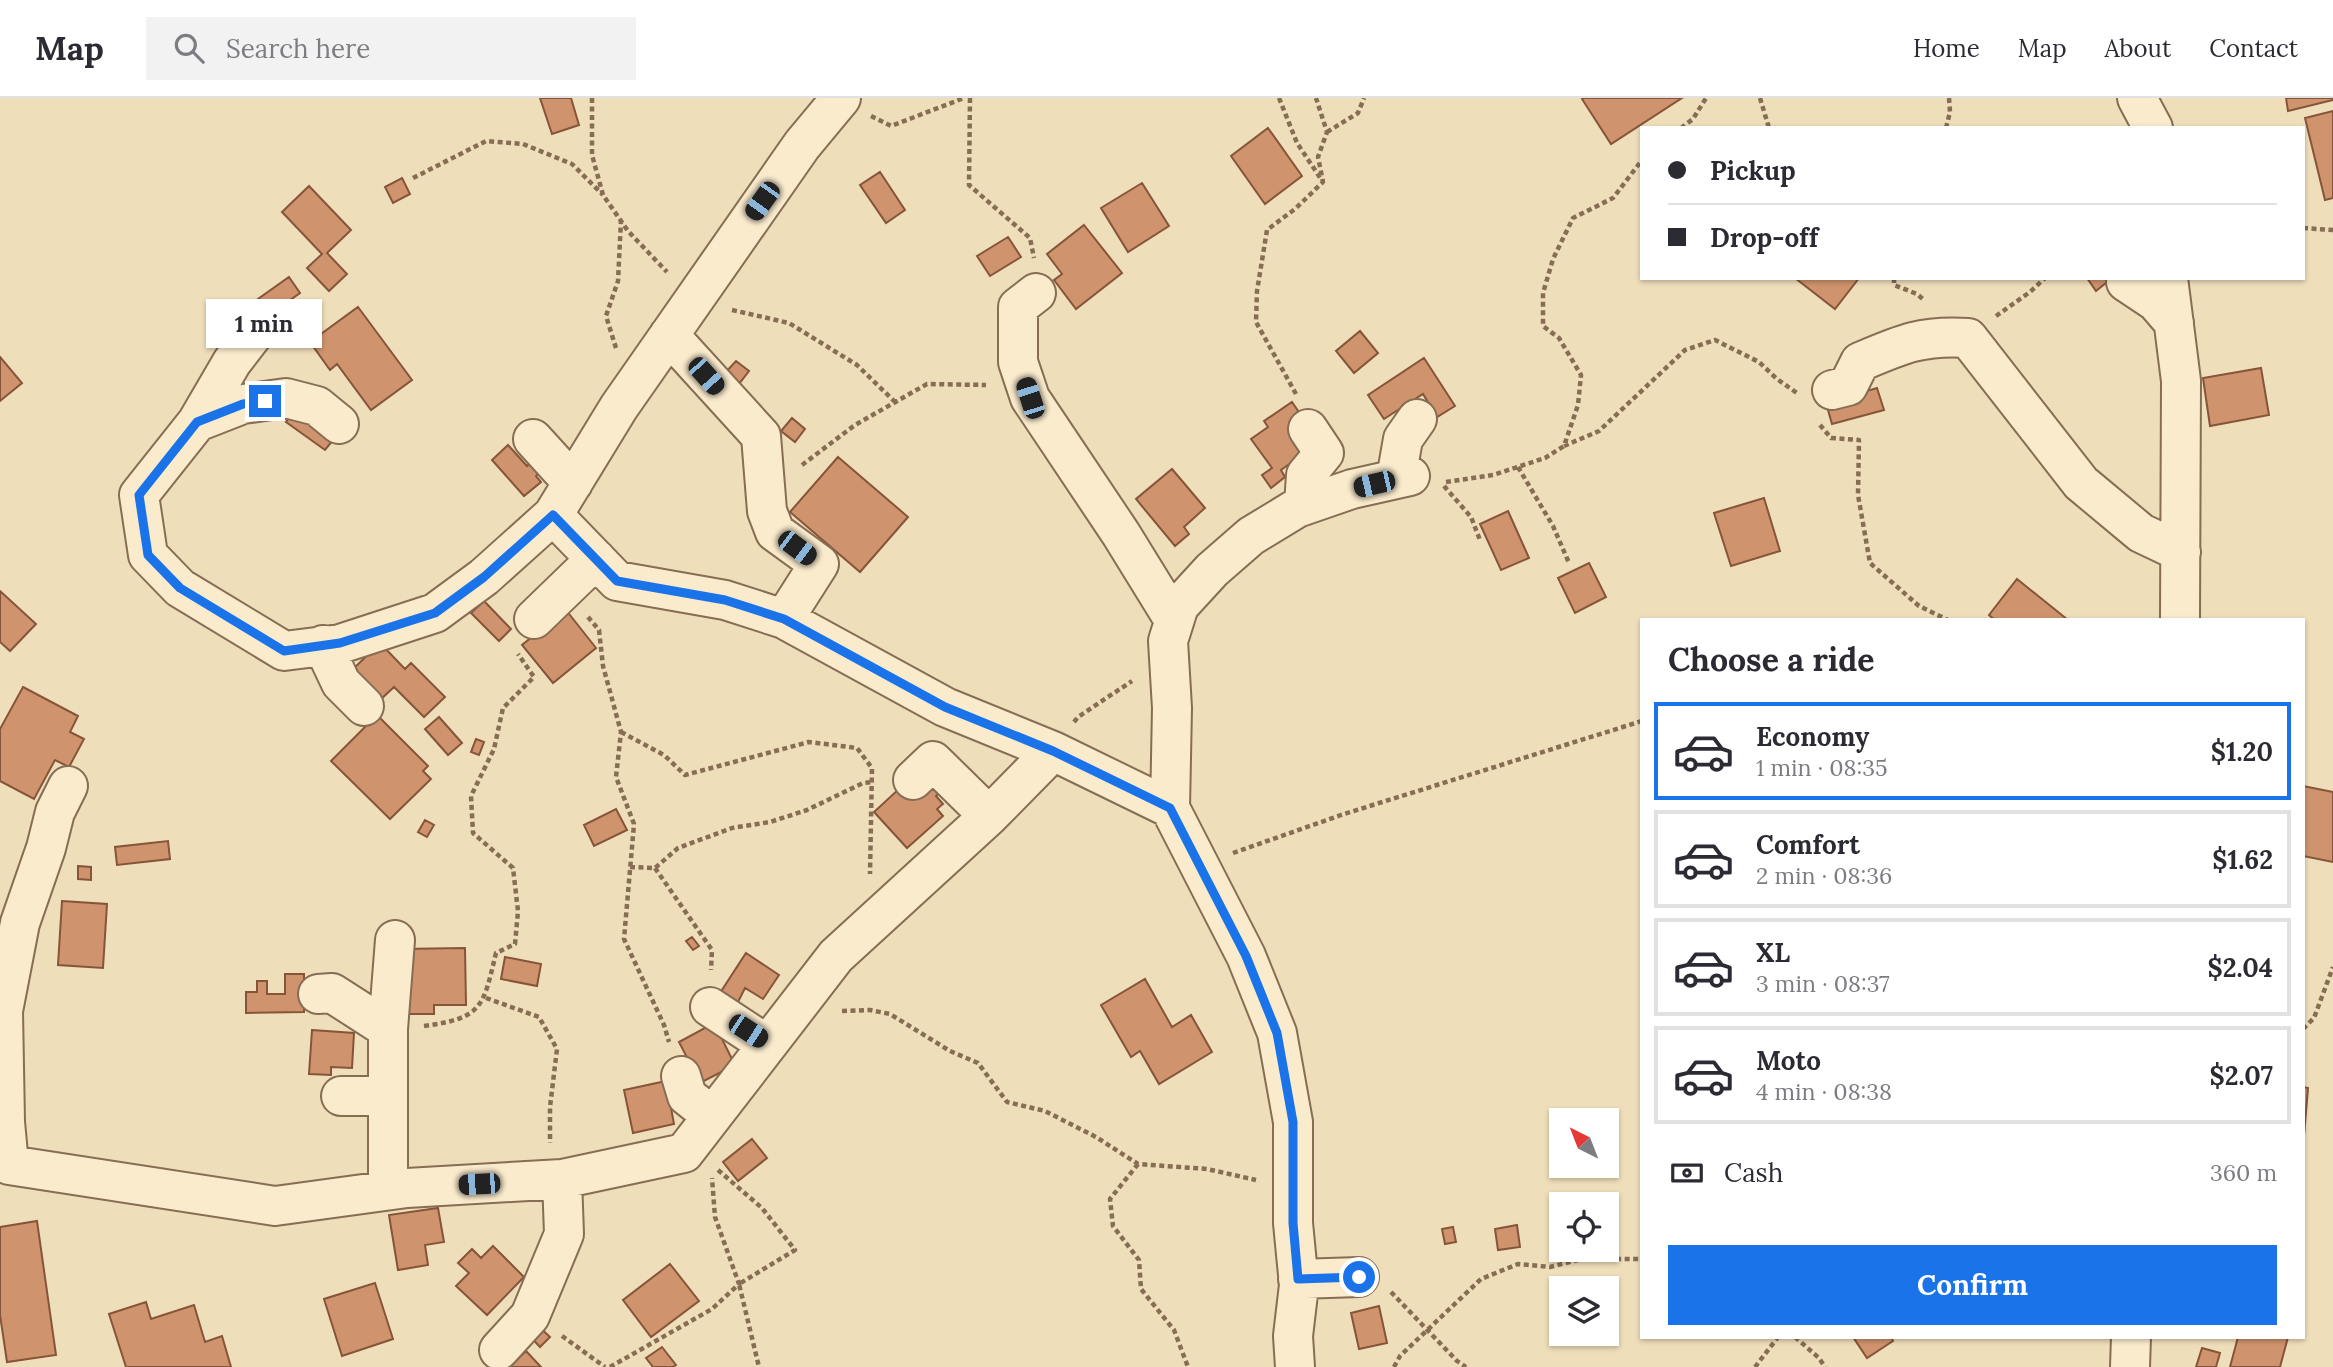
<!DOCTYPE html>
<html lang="en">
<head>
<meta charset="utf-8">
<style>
	body { margin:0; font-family:Lora,serif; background:#f2f2f3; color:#2b2b33; height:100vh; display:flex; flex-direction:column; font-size:26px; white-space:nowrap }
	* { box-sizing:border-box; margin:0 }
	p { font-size:23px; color:#7c7c81 }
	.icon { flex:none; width:38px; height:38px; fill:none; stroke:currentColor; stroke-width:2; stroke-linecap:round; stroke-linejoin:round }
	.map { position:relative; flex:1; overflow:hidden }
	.sheet { position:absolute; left:1640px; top:520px; width:665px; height:721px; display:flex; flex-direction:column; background:#fff; border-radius:0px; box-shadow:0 2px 5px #0004 }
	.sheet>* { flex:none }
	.hud { position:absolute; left:1640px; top:28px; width:665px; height:154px; border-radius:0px; box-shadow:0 2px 5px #0004; display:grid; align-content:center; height:154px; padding:0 28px; background:#fff }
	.needle { width:46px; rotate:318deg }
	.buttons { position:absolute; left:1549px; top:1010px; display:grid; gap:14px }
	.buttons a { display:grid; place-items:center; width:70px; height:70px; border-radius:0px; background:#fff; box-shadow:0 2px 5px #0004; font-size:35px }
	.end { position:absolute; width:32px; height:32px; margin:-16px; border:9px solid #1a73e8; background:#fff; box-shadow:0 0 0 4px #fff }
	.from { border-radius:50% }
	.bubble { position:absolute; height:49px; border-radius:0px; background:#fff; box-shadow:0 2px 5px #0004; font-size:23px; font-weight:700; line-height:49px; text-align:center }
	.car { position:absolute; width:21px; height:42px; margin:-21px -10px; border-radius:9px; box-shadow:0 0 5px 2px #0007; background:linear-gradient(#222 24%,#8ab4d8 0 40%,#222 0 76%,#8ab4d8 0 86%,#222 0) }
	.hud b { display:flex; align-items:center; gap:24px; height:66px; font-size:26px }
	.hud b+b { border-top:2px solid #e1e1e2 }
	.hud i { width:18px; height:18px; background:#2b2b33 }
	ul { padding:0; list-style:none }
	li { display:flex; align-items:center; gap:21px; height:98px; margin:0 14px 10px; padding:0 14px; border:4px solid #e1e1e2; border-radius:0px }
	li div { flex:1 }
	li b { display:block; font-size:26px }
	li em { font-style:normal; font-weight:700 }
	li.selected { border-color:#1a73e8 }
	li>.icon { width:63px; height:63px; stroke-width:1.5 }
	h2 { padding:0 28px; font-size:32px; line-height:84px }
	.pay { display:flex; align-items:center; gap:18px; height:77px; padding:0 28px; font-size:26px }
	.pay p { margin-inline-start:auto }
	.button { display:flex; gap:14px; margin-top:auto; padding:14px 28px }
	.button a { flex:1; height:80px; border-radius:0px; background:#1a73e8; color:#fff; font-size:28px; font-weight:700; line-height:80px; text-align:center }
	header { display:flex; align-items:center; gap:42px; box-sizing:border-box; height:98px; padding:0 35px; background:#fff; border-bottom:2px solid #e1e1e2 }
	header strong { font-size:33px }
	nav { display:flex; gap:38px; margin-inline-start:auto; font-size:24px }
	.search { width:490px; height:63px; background:#f2f2f3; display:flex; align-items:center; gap:18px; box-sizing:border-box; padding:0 24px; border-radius:0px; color:#7c7c81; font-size:26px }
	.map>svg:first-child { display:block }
	.building { fill:#cf946e; stroke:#865539; stroke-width:2 }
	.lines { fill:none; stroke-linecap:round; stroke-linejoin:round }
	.minor-casing { stroke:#866d54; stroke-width:42 }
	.path { stroke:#866d54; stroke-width:4.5; stroke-dasharray:5 3.5; stroke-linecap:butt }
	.minor { stroke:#faebcd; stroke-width:38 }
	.route { stroke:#1a73e8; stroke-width:9 }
</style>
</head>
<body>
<header>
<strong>Map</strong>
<div class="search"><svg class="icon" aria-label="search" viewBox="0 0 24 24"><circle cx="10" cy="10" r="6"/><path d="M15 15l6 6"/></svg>Search here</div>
<nav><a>Home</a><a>Map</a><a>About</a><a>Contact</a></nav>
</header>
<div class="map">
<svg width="2333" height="1269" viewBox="0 0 2333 1269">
	<rect width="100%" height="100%" fill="#efdeba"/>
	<path class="building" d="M540,0H571L579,27L552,36Z
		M1584,0H1682L1611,46L1582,1Z
		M2286,0H2333V2L2288,13Z
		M2333,13V100L2325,102L2305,20Z
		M1268,30L1302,78L1265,106L1231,58Z
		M880,74L905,112L886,125L860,87Z
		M402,80L410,96L393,105L385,89Z
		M1142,85L1169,128L1128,154L1101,110Z
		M309,88L351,132L327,155L347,176L329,193L307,170L322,156L282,114Z
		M1084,127L1122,175L1076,211L1054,182L1062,176L1047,156Z
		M1008,139L1021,159L990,178L977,158Z
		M289,179L300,195L269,217L258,201Z
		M1795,180H1859L1835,211Z
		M2087,180H2112L2096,193Z
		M358,209L412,282L371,312L337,266L330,272L310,244Z
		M1360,233L1378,255L1354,275L1336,253Z
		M0,259L22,285L0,303Z
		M1424,260L1455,308L1437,319L1423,296L1384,321L1368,297Z
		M736,263L749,273L739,286L725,275Z
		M2261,270L2269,317L2210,328L2203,280Z
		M1877,290L1884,312L1832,326L1826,305Z
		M1292,304L1303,320L1312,350L1281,372L1285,379L1271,390L1262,377L1272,370L1251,341L1268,329L1264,323Z
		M294,313L334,341L325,352L286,324Z
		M792,320L805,331L795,344L781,333Z
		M508,347L527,368L533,363L542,372L536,378L541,384L524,398L492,362Z
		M838,359L908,419L860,474L790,414Z
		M1172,371L1205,410L1184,429L1189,436L1175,448L1136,401Z
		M1764,400L1780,453L1731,468L1714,415Z
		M1508,413L1529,460L1501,472L1480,426Z
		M1589,465L1606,499L1575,515L1558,480Z
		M2017,481L2068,522H1995L1989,517Z
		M0,493L36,526L10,553L0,544Z
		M484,503L511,531L499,543L471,515Z
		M566,512L596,550L553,585L522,547Z
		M380,545L405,571L411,565L445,599L424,619L394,589L379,603L350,574Z
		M23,589L78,618L70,634L84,641L69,669L55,662L34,701L0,683V631Z
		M377,617L428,668L423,673L431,681L390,721L331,663Z
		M439,619L462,645L448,657L425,631Z
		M476,641L484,644L479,657L471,654Z
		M929,677L942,692L936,698L943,706L937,711L943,718L907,750L874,714L901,689Z
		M2303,688L2333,694V764L2303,758Z
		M616,711L627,732L594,748L584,727Z
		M425,722L434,727L427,739L418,734Z
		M168,743L170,761L117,767L115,749Z
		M78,768L91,769V782L78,781Z
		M62,803L107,806L103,870L58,867Z
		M692,839L699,848L693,852L686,843Z
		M465,850L466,907H434V916H400L399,851Z
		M746,855L779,877L763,901L745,890L737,906L720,895Z
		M505,859L541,866L537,888L501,881Z
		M285,876H304V914L246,915V894H257V883H267V896H285Z
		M1145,881L1172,929L1191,917L1212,954L1159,986L1140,953L1131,959L1101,907Z
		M714,925L735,967L700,985L679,944Z
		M312,932L354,935L352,970L331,969V977L309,976Z
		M666,983L674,1026L633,1035L624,992Z
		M2303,989L2308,990L2304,1038H2303Z
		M752,1041L767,1060L738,1083L723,1064Z
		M438,1110L444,1144L425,1147L428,1167L398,1172L389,1117Z
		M37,1123L56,1257L7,1264L0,1217V1129Z
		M1517,1127L1520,1149L1498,1152L1495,1131Z
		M1453,1129L1456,1144L1445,1146L1442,1131Z
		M493,1148L524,1179L487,1217L456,1188L469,1175L458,1165L472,1151L481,1160Z
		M670,1166L699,1203L651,1239L623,1202Z
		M375,1185L393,1241L342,1258L324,1201Z
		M146,1204L151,1221L194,1207L205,1244L222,1238L231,1269H126L109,1216Z
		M1379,1208L1387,1245L1359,1251L1351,1215Z
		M534,1224L550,1239L540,1249L525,1233Z
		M1853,1239H1891L1893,1243L1867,1260Z
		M2238,1239H2288L2280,1269H2230Z
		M662,1249L676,1267L673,1269H653L646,1260Z
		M2202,1250L2220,1255L2216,1269H2196Z
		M526,1253L541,1269H509Z"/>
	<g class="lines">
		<g class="minor-casing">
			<path id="minor" d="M841,0L802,47L619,309L553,417L617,483L725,502L784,521L945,609L1053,653L1170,710L1246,858L1277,935L1293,1024V1125L1299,1187L1293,1238L1295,1269
				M2137,0L2153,30
				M2168,180L2181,283L2180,522
				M2126,184L2156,204L2174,225
				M1036,195L1018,209V264L1030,300L1121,436L1174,522
				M669,237L761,338L767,413L775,434L819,466L784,521
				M1832,292L1848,288L1860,264C1902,246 1922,237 1968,240L2081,385L2141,435L2181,454
				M197,324L232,264L259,229
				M339,326L317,308L286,300L243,306L197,324L139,397L148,457L180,490L284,553L340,546L435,515L484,479L553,417
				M533,341L573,385
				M1396,381L1403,341L1417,321
				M1304,407L1306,377L1324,355L1308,331
				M534,521L596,461
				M323,547L341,585L364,608
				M913,682L933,663L989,718
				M68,688L55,714L46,750L20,825L3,913L5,1024L9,1067L275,1108L407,1090L562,1081L684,1055L836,858L989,718L1053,653
				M1170,710L1172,610L1168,543L1179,508L1212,472L1251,438L1297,410L1352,391L1410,378
				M318,896L332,895L388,931
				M710,909L766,946
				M681,978L687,998L712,1018
				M341,998H388
				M388,1092V931L395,842
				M1298,1181L1359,1179
				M499,1252L530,1218L564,1136L562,1081
				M2130,1269L2131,1239"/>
		</g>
		<path class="path" d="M592,0V57L603,97L628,133L667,174
			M970,0L969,87L1030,140L1034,160
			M1279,0L1297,45L1323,84L1318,59L1327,34L1316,0
			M1760,0L1769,30
			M871,18L891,28L964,0
			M1681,30L1693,21L1706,0
			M1946,30L1950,14L1949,0
			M1327,34L1358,15L1364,0
			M413,80L486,43L523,46L572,66L603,97
			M2303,130L2333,132
			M1894,180V187L1917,196L1925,203
			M732,212L789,225L857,267L895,304
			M1996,218L2030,194L2045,180
			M616,250L606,218L618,183L621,122
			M1296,296L1256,224L1257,193L1267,132L1295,111L1323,84
			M1820,327L1831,340L1859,342L1858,397L1870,465L1919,508L1948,522
			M1564,348L1599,333L1685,252L1715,242L1759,264L1777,281L1797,295
			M802,367L855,327L927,286L986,287
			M1518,369L1553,428L1569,465
			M1446,384L1493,377L1545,360L1564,348L1578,307L1581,277L1559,240L1543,228V195L1553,161L1573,120L1613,100L1642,62
			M1444,388L1471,419L1480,442
			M588,519L599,532L603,568L621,634L616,679L634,726L624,841L664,927L669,944
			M1074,624L1078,619L1132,583
			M621,634L664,657L685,677L809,644L857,650L872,670L870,776
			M1233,755L1344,716L1642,623
			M630,769L655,770L678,750L732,730L770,724L807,712L863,685L874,684
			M655,770L712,852L711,872
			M486,900L539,919L557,951L550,1009V1045
			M842,913L870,912L890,916L950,953L978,965L1007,1004L1045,1013L1096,1039L1138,1066L1207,1071L1256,1082
			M424,928C483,920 483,909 496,855L515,846L518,813L513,770L473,735L471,698L494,651L503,610L534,579L518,556
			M2303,931L2314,920L2333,869
			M1138,1066L1110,1101L1113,1128L1139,1162L1141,1191L1174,1232L1188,1269
			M718,1072L762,1110L795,1152L739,1186L759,1269
			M1391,1194L1457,1263L1466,1269
			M562,1238L605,1269
			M1795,1239L1819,1260L1825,1269
			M610,1269L712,1211L739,1186L715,1119L712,1080
			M1394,1269L1400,1258L1481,1181L1518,1166L1550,1169L1582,1161H1642
			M1755,1269L1778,1239"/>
		<use href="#minor" class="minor"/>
	</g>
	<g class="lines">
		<path class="route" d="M265,303L243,306L197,324L139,397L148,457L180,490L284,553L340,545L435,515L484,479L553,417L617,483L725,502L784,521L945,609L1053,653L1170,710L1246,858L1277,935L1293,1024V1125L1298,1181L1359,1179"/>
	</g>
</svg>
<div class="buttons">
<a><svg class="needle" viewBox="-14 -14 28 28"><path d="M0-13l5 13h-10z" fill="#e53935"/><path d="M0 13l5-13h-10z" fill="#7c7c81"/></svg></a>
<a><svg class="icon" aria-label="locate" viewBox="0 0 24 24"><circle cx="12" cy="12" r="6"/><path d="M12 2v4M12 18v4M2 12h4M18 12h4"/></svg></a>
<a><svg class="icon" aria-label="layers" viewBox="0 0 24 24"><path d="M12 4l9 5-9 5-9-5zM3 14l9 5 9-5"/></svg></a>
</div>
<i class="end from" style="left:1359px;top:1179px"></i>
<i class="end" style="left:265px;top:303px"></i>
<div class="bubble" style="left:206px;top:201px;width:116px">1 min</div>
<i class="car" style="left:762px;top:103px;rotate:216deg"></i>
<i class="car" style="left:706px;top:278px;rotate:138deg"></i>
<i class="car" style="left:1030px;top:300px;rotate:342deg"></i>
<i class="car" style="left:1374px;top:386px;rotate:257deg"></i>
<i class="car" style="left:797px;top:450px;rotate:127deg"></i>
<i class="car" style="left:748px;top:933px;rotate:123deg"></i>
<i class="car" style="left:479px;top:1086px;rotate:267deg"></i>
<div class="hud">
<b><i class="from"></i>Pickup</b>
<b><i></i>Drop-off</b>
</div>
<section class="sheet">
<h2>Choose a ride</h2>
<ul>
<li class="selected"><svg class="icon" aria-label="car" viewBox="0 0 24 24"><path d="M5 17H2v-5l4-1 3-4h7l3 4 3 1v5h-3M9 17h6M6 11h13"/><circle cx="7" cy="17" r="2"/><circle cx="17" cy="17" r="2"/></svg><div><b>Economy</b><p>1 min · 08:35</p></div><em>$1.20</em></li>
<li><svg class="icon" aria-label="car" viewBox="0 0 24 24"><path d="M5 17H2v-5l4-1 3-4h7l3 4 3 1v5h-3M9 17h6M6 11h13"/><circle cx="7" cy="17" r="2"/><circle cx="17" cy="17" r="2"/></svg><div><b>Comfort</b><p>2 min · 08:36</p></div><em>$1.62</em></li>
<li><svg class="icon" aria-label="car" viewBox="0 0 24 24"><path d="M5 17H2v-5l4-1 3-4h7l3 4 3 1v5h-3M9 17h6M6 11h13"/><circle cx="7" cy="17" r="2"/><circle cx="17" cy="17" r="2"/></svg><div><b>XL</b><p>3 min · 08:37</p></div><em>$2.04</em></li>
<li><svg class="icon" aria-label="car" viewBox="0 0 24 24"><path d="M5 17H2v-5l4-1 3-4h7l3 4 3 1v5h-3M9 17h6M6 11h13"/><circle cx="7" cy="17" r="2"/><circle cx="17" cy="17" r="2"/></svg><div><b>Moto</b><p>4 min · 08:38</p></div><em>$2.07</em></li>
</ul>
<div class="pay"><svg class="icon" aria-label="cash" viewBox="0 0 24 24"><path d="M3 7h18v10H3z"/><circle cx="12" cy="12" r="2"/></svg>Cash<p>360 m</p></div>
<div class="button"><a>Confirm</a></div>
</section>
</div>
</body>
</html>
